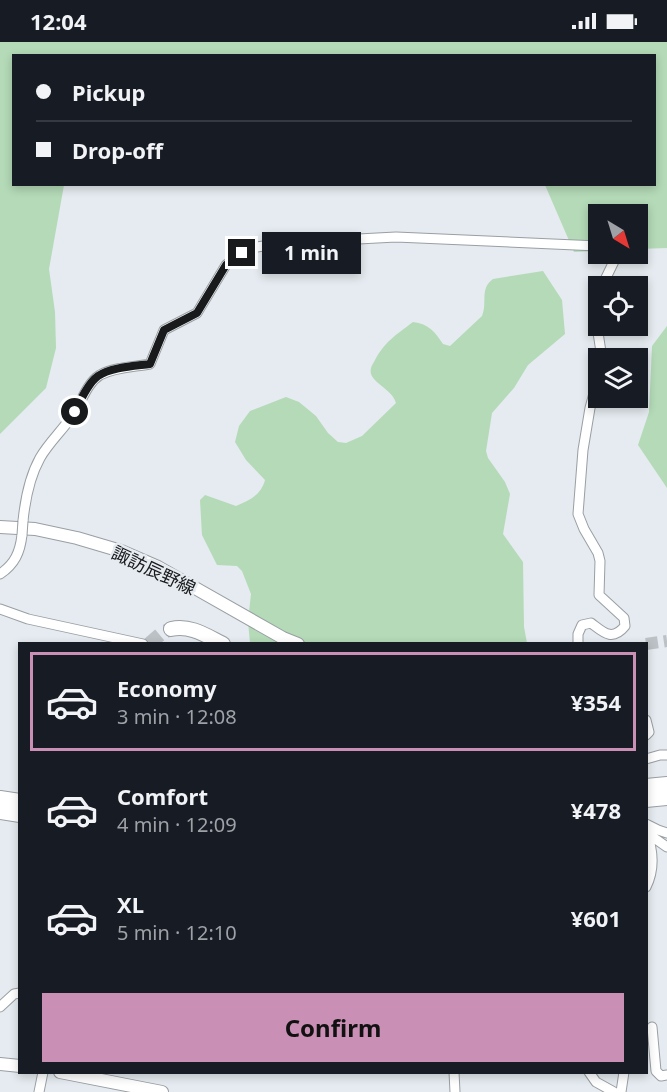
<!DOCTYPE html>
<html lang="en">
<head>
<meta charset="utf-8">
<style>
	body { margin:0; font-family:"Noto Sans","Noto Sans JP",sans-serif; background:#242831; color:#f1f3f6; height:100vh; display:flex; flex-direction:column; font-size:22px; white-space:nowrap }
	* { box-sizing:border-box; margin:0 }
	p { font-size:20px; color:#9ea1a6 }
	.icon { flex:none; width:33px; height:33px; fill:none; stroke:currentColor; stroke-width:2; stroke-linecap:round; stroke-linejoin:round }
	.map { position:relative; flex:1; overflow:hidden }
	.panel { position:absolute; left:18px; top:600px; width:630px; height:432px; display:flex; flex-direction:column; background:#171b24; border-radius:0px; box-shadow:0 3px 9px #0003 }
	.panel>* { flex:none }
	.hud { position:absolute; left:12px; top:12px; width:644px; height:132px; border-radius:0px; box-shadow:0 3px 9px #0003; display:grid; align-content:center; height:132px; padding:0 24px; background:#171b24 }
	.needle { width:39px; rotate:142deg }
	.controls { position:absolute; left:588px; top:162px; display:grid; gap:12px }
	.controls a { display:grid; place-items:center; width:60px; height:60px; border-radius:0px; background:#171b24; box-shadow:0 3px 9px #0003; font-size:30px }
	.end { position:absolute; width:27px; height:27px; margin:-14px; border:8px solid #181a1c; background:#fff; box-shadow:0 0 0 3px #fff }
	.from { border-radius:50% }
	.bubble { position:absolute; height:42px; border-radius:0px; background:#171b24; box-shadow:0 3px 9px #0003; font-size:20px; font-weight:700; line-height:42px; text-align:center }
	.hud b { display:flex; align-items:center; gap:21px; height:57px; font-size:22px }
	.hud b+b { border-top:2px solid #363941 }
	.hud i { width:15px; height:15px; background:#f1f3f6 }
	ul { padding:10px 0 0; list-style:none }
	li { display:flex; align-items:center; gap:18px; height:99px; margin:0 12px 9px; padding:0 12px; border:3px solid transparent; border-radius:0px }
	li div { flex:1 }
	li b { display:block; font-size:22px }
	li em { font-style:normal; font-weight:700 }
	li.current { border-color:#ca8fb5 }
	li>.icon { width:54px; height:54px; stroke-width:1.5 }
	.button { display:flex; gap:12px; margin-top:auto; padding:12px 24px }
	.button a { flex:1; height:69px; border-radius:0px; background:#ca8fb5; color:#111; font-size:24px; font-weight:700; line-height:69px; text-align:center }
	.status { display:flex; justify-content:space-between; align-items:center; height:42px; padding:0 30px; background:#171b24; direction:ltr }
	.status svg { height:16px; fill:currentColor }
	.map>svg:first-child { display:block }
	.green { fill:#b4dab7 }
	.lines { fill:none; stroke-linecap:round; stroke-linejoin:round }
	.major-tunnel { stroke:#bcc1c6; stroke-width:12; stroke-dasharray:12 6; stroke-linecap:butt }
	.highway-tunnel { stroke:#bcc1c6; stroke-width:14; stroke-dasharray:14 7; stroke-linecap:butt }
	.minor-casing { stroke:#999fa3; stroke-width:11 }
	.major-casing { stroke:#999fa3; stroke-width:14 }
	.highway-casing { stroke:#999fa3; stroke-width:16 }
	.minor { stroke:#fff; stroke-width:9 }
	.major { stroke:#fff; stroke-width:12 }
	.highway { stroke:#fff; stroke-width:14 }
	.minor-bridge-casing { stroke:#999fa3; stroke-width:11; stroke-linecap:butt }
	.minor-bridge { stroke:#fff; stroke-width:9 }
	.route { stroke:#181a1c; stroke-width:8 }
	.labels { text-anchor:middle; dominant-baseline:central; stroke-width:5; stroke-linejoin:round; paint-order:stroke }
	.street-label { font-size:18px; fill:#181a1c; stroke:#e5ebf0 }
</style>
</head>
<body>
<div class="status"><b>12:04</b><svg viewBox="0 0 49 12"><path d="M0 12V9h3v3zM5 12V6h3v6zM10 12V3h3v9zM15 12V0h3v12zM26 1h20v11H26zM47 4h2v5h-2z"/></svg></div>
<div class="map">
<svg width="667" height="1050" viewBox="0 0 667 1050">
	<rect width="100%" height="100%" fill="#e5ebf0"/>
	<path class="green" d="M0,0H667V206L638,207V172H598V209L574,210L545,143L654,142V14H14V142L64,143L49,227L55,270L56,306L46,346L0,392Z
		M543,229L562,258L565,292L528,323L514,346L492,371L486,409L488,416L505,440L510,452L503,492L523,520L524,585L527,601H250L248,579L251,552L242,529L237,524L217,523L202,493L200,458L205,453L236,464C250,458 261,453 265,438L246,418L235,400L239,384L250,369L286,355L299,360L316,374L328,391L338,400L346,401L362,394L396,361C393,350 381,345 374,337C369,331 370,326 374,320C384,300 396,293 413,280C429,282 435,290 443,302L450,304L482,274C488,261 479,247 493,237Z
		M667,284V446L638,403L649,370L652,304Z"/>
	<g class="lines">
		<path class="major-tunnel" d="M646,602L667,599"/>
		<path class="highway-tunnel" d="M149,602L162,591L171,587"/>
		<g class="minor-casing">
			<path id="minor" d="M602,244L617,213L614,212
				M598,252L595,271L601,310V316
				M23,479C25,459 30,434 40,416C49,400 64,387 74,371C82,359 87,341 100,333C115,325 134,325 150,322L164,288L197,271L226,223L242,211L257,205L283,201L396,195L598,204
				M0,532C15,522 20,510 22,493
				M0,567L28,577L143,602
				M578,602V592L582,583L591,581C603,590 612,600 625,584L624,576L599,553L600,519L598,511L584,487L578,472L583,408L590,366L598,337
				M646,678L649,690L646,693
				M646,717L660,713H667
				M646,782L658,788L667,791
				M646,789C653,807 655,827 646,845
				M647,791L667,805
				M0,965L14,952L20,951
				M652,985L656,1029L661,1034L667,1033
				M454,1030L455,1050
				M589,1030L596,1040L614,1050
				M39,1050L43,1030
				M621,1050L624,1030"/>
		</g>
		<g class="major-casing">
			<path id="major" d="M0,485L35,487L77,496L121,509L158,525L283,596L298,602
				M0,1022L20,1024
				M60,1030L162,1050"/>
		</g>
		<g class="highway-casing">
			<path id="highway" d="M171,587C191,583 205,593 223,602
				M646,744L667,742
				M0,756L20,759
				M646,758L667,756
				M0,770L20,773"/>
		</g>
		<use href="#minor" class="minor"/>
		<use href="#major" class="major"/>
		<use href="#highway" class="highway"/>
		<g class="minor-bridge-casing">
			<path id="minor-bridge" d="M22,493L23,479"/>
		</g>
		<use href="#minor-bridge" class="minor-bridge"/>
	</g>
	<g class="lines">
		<path class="route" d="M75,370C80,359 88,341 98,334C111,325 135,324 150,322L164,288L197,271L226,223L242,211"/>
	</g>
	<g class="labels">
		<g class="street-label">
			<text transform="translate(154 528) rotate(25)">諏訪辰野線</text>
		</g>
	</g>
</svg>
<div class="controls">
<a><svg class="needle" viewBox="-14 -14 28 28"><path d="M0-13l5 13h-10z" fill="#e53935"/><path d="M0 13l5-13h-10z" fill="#9ea1a6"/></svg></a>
<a><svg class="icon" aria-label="locate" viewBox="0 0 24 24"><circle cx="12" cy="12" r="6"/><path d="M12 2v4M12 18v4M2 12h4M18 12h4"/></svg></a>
<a><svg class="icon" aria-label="layers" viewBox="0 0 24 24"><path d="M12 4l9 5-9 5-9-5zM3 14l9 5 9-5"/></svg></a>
</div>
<i class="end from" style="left:75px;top:370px"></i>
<i class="end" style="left:242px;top:211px"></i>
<div class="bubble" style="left:262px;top:190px;width:99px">1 min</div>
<div class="hud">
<b><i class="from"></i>Pickup</b>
<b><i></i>Drop-off</b>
</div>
<section class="panel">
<ul>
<li class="current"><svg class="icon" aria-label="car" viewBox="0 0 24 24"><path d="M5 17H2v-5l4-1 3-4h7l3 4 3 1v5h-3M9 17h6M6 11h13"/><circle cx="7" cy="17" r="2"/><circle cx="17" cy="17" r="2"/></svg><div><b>Economy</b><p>3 min · 12:08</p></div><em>¥354</em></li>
<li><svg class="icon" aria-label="car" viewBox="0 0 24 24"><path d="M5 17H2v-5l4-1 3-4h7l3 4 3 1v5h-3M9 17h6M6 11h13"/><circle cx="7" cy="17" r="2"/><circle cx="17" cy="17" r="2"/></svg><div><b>Comfort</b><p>4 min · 12:09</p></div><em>¥478</em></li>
<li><svg class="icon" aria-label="car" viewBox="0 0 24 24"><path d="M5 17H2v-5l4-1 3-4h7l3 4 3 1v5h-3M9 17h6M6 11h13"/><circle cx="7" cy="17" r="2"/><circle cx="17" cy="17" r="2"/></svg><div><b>XL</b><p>5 min · 12:10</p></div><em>¥601</em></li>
</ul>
<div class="button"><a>Confirm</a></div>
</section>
</div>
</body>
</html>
